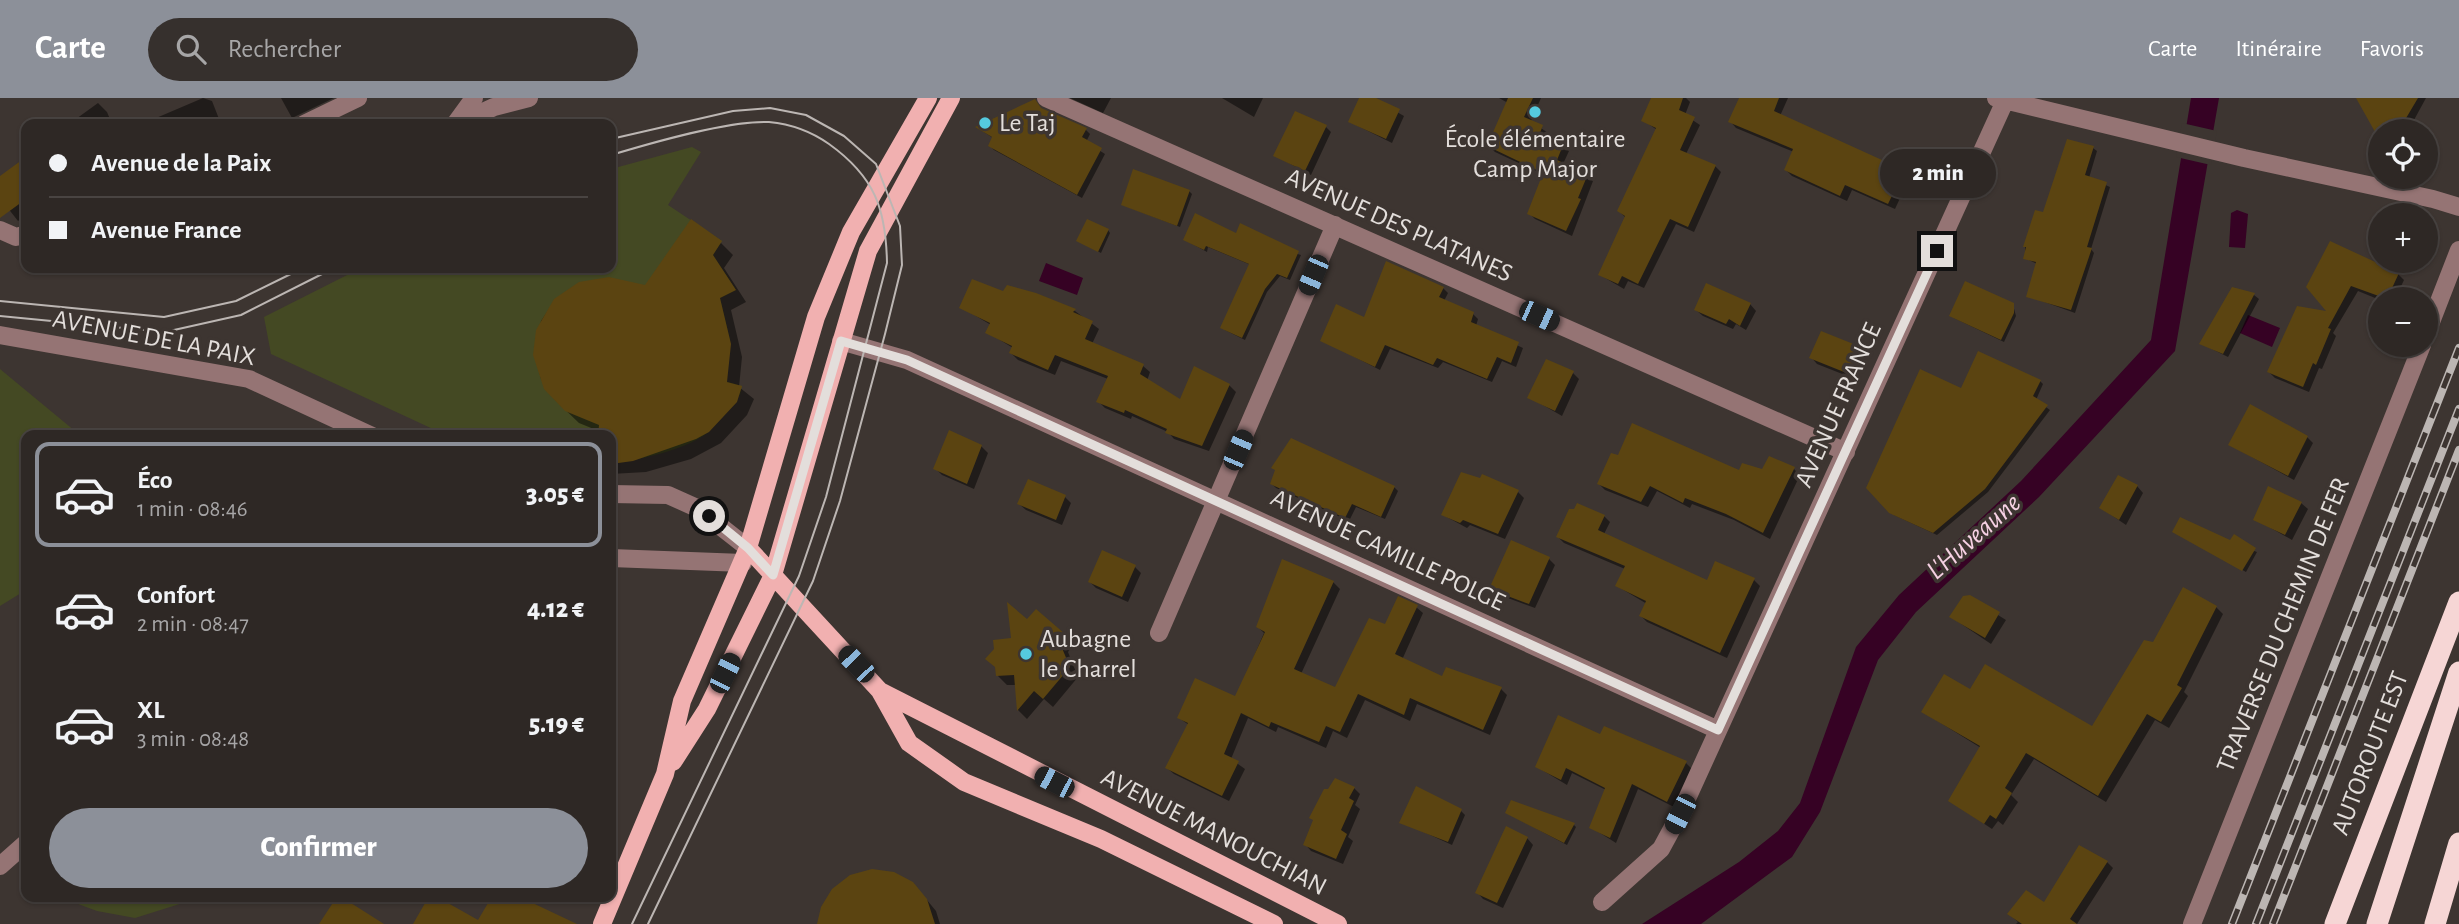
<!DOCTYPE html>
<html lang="fr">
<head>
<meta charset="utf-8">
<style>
	body { margin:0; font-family:"Alegreya Sans",sans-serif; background:#36302d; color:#f1f3f6; height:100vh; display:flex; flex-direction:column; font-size:26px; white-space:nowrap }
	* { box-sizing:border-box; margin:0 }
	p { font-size:23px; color:#a7a6a7 }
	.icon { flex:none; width:38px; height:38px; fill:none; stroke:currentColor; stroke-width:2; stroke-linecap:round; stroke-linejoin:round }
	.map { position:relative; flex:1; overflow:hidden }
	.details { position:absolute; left:21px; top:332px; width:595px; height:472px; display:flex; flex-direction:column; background:#2e2825; border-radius:14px; box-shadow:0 2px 5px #0004,0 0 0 2px #494442 }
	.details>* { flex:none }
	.top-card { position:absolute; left:21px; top:21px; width:595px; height:154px; border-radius:14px; box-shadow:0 2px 5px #0004,0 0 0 2px #494442; display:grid; align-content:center; height:154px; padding:0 28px; background:#2e2825 }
	.controls { position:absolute; left:2368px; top:21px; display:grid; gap:14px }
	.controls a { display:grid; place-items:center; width:70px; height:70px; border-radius:50%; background:#2e2825; box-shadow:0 2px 5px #0004,0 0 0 2px #494442; font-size:35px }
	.end { position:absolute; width:32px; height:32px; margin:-16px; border:9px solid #e3dedb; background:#111; box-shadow:0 0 0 4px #111 }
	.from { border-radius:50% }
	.bubble { position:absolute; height:49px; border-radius:24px; background:#2e2825; box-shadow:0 2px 5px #0004,0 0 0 2px #494442; font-size:23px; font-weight:800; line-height:49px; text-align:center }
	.car { position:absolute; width:21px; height:42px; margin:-21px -10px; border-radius:9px; box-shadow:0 0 5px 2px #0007; background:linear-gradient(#222 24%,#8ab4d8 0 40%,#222 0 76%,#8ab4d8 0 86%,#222 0) }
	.top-card b { display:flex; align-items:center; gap:24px; height:66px; font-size:26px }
	.top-card b+b { border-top:2px solid #494442 }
	.top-card i { width:18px; height:18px; background:#f1f3f6 }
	ul { padding:12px 0 0; list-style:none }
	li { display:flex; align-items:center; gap:21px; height:105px; margin:0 14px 10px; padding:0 14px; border:4px solid transparent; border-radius:14px }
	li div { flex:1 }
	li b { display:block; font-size:26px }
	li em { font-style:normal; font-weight:800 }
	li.on { border-color:#8c9099 }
	li>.icon { width:63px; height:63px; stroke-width:1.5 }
	.cta { display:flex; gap:14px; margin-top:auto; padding:14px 28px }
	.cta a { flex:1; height:80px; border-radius:42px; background:#8c9099; color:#fff; font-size:28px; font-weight:800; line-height:80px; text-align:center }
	header { display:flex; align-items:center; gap:42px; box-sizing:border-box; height:98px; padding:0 35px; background:#8c9099; color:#fff }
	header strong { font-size:33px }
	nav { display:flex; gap:38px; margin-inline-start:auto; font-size:24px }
	.search { width:490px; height:63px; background:#36302d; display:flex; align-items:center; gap:18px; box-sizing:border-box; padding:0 24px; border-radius:38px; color:#a7a6a7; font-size:26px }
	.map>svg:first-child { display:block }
	.green { fill:#444923 }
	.water { fill:#360224 }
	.pier { fill:#3d3531 }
	.shadow { fill:#0007 }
	.building { fill:#5b4411 }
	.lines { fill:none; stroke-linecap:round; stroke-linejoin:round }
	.minor { stroke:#957474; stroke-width:18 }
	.major { stroke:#f1b0b0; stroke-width:18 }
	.highway { stroke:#f6d6d5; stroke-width:21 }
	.tram { stroke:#bcb6b3; stroke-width:2 }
	.rail-casing { stroke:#bcb6b3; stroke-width:8 }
	.rail { stroke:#3d3531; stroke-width:5; stroke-dasharray:16; stroke-linecap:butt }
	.route { stroke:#e3dedb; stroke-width:9 }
	.poi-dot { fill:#55cadf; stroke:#3d3531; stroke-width:2.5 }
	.labels { text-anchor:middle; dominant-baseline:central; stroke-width:7; stroke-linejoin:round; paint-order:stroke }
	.poi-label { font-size:26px; fill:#e3dedb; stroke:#3d3531; text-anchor:start }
	.street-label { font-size:26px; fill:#e3dedb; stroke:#3d3531 }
	.water-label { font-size:28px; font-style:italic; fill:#f6d1e3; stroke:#3d3531 }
</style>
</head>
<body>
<header>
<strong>Carte</strong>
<div class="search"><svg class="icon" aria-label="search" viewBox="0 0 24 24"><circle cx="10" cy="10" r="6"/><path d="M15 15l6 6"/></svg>Rechercher</div>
<nav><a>Carte</a><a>Itinéraire</a><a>Favoris</a></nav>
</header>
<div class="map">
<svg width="2459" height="826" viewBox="0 0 2459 826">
	<rect width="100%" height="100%" fill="#3d3531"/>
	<path class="green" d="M692,49L701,54L668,107L722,143L713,157L736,192L720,200L730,242L725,283L742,288L740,297L735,295C727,307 720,321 710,332C693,351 636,362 611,366V338H448L271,256L264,219L361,170H611V71Z
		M0,271L81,338H26V492L0,508Z
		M62,800H184L186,804L135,820L97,813Z"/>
	<path class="water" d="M2191,0H2219L2175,253L2039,399L1916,514L1878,562L1820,714L1792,759L1701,826H1642L1739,764L1778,733L1800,705L1856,549L1899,497L2021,383L2151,242Z
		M2237,112L2248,116L2245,150L2229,149L2231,115Z
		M1046,165L1083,180L1077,197L1039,183Z
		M2248,217L2280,230L2272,249L2240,235Z"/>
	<path class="pier" d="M2182,25L2217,33L2211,67L2176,59Z"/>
	<path class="shadow" d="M203,0L212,3L221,26H142Z
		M281,0H334L292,20Z
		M1070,0H1111L1103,15Z
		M1222,0H1263L1254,19Z
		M1361,0H1372L1404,18L1392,45L1350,24Z
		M1499,0H1541L1531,23L1548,35L1546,39L1569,53L1563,66L1593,83L1572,138L1535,121L1529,115L1544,77L1495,54L1489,48L1508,5Z
		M1653,0H1686L1690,4L1685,17L1700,27L1686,56L1715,68L1721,74L1694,134L1676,126L1644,190L1628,183L1624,191L1600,177L1626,120L1619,113L1657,32L1643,22Z
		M1741,0H1788L1780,18L1892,69L1908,83L1895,111L1852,92L1847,103L1792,78L1786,72L1794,54L1736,30L1730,23Z
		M2371,0H2426L2408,33H2380V39L2361,6Z
		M98,5L107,14L112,26H69Z
		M1043,13L1086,32L1090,36L1086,44L1105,56L1082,100L994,52L990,48L993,40L978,30Z
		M1326,29L1331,34L1311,77L1276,58Z
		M2093,50L2097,53L2089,80L2110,89L2091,151L2094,155L2075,215L2028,198L2037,166L2025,160V148Z
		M26,60V117L18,123L0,100V80Z
		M1189,93L1192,96L1180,129L1123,107Z
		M1108,132L1110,135L1101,155L1078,143Z
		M1237,138L1301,157L1290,182L1280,178L1267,194L1245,242L1225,232L1251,167L1208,149L1207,154L1185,142Z
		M721,145L733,157L724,170L746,204L731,212L742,259L739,289L754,301L747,317L721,345L691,361L646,374L611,376V338L579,325L555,302L541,281L535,257L541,223L555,202L645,189Z
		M2398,176L2404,182L2395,201L2380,202L2358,193L2333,235L2336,238L2322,271L2319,270L2309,294L2275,280L2269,274L2330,216L2308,189Z
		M1443,190L1448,195L1444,203L1473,216L1478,221L1476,228L1523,250L1516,269L1502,263L1492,284L1443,264L1438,270L1390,251L1380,272L1322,242Z
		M2233,191L2254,197L2259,201L2228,259L2202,246Z
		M1004,196L1036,197L1075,213L1099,231L1092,246L1143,268L1150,274L1147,283L1180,303L1229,287L1236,294L1209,353L1174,341L1168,334L1132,318L1131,321L1105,310L1098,303L1108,281L1061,263L1055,277L1018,262L1011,255L1013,250L987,234L991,227L961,209Z
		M1750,206L1756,213L1746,232L1736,226L1733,231L1703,218L1696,212Z
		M2013,207L2016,218L2004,244L1954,220Z
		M1860,251L1866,257L1855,281L1817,266L1811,259Z
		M1573,275L1579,281L1562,318L1529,299Z
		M2040,283L2043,286L2036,302L2050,312L1988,394L1937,437L1894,417L1962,293Z
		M2307,339L2313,345L2294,382L2230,347Z
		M981,348L988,355L974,391L942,377L936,371Z
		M1618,359L1739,374L1794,371L1800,377L1770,441L1734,422L1692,406L1690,410L1657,393L1648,409L1605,392L1599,386Z
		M1277,373L1394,389L1398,393L1385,421L1356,409L1349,423L1276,390L1272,386Z
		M2137,388L2143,395L2126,427L2101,410Z
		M1518,394L1524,400L1505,441L1470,427L1467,430L1443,417Z
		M1065,399L1071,405L1062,427L1026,412L1019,406Z
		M2301,405L2308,411L2292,442L2255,421Z
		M1604,418L1610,424L1604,436L1708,485L1754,482L1760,488L1727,560L1647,524L1641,518L1647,506L1617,488L1625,471L1564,445L1558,439Z
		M2177,436L2230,444L2257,454L2246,474Z
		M1549,461L1555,467L1535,510L1497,496L1491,490Z
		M1135,469L1141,475L1128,504L1096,490L1090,484Z
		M1333,484L1340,491L1301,576L1336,591L1385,529L1416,509L1423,515L1402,562L1443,580L1501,591L1507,597L1490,637L1417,606L1410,623L1365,602L1347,640L1333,633L1326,650L1278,629L1276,634L1248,620L1231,661L1245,671L1229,703L1174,676L1167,670L1189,627L1179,620L1236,600L1264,535L1258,529Z
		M1969,499L2006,522L1991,546L1951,519Z
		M2216,509L2223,516L2184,594L2188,598L2169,630L2155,622L2106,704L2034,661L2011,697L2018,704L2003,727L1998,723L1992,731L1950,703L1981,650L1923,614L1970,594L2092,630L2153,546Z
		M1027,523L1064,537L1073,547L1068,554L1078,579L1053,609L1044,601L1027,621L1018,612L1016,587H1007L998,578L1013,542Z
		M1605,630L1686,665L1692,671L1674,709L1638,691L1616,745L1592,730L1606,692L1572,675L1567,687L1537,669L1601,638Z
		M1354,690L1360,696L1355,707L1360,711L1348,739L1353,743L1343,766L1311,753L1305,746Z
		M1461,713L1465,717L1452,747L1402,724Z
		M1507,715L1574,727L1576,729L1567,747Z
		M1527,740L1533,747L1503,810L1483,801L1477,794Z
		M2107,764L2113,770L2077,826H2016L2018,824L2009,816L2045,807Z
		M922,796L936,813L940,826H820Z"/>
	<path class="building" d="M1359,0H1376L1400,11L1386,41L1348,24Z
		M1508,0H1533L1524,19L1543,27L1540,35L1564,45L1557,62L1588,76L1578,100L1581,101L1566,133L1527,116L1543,75L1487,48Z
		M1651,0H1683L1679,12L1695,19L1680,52L1716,67L1688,129L1670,121L1638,186L1622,178L1618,186L1598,177L1625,118L1617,113L1656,30L1641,23Z
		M1739,0H1779L1774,13L1893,67L1892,70L1903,75L1888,106L1845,87L1840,98L1784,72L1793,51L1728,24Z
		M2356,0H2418L2402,27L2392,33H2380L2379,41Z
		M1035,1L1041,10L1087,30L1082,39L1102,50L1077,97L988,48L992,39L975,29Z
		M1295,13L1327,27L1305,73L1273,58Z
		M2067,41L2094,48L2085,77L2107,84L2087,149L2092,150L2071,212L2026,199L2036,164L2023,161L2026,149H2023L2035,112L2043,114Z
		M26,59V101L0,120V78Z
		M1133,71L1190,92L1177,128L1121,107Z
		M1195,115L1236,135L1240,125L1299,153L1287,180L1277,176L1265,191L1242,240L1220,230L1249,166L1206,148L1204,152L1183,142Z
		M691,121L722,143L713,157L736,192L720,200L731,246L727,284L742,288L737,304L709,334L696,341L633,363L611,366V338H598L599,327L565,313L544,291L533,257L536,232L554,201L579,184L609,179L645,187Z
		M1087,121L1109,131L1098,154L1076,143Z
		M2330,143L2399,175L2387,201L2351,188L2328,230L2331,231L2316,267L2313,265L2303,289L2267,274L2297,208L2326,213L2306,189Z
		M1386,163L1444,189L1439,199L1474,214L1471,224L1519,244L1511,265L1497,259L1487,281L1437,260L1433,267L1385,247L1375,269L1320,243L1336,206L1364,219Z
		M972,181L1003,193L1007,187L1036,195L1076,211L1073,214L1093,223L1085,241L1144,266L1140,276L1180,301L1194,268L1230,286L1202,348L1165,335L1167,331L1125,312L1124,315L1096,304L1108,278L1055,257L1048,272L1009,255L1012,248L985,235L990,225L959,210Z
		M1965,183L2014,205V215L2001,242L1949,218Z
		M1706,185L1751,205L1740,228L1729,221L1726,226L1694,212Z
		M2232,189L2255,195L2223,256L2199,246Z
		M1821,233L1861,249L1849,276L1809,260Z
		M1978,253L2041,282L2033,298L2048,307L1985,391L1933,435L1889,415L1866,390L1920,271L1961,290Z
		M1546,261L1574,273L1555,313L1527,300Z
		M2250,306L2308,338L2288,378L2228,347Z
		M1632,325L1739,372L1742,365L1762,371L1769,358L1795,369L1763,435L1726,416L1685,400L1683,405L1650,388L1641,404L1597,386L1611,355L1618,357Z
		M949,332L982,347L967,386L933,371Z
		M1291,340L1395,388L1381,419L1352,406L1345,420L1270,386L1275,372L1271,370Z
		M1461,374L1480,380L1482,376L1519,392L1498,436L1463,422L1460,425L1441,417Z
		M2118,377L2138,387L2119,422L2099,410Z
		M1028,381L1066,397L1056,422L1017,406Z
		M2268,388L2302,404L2285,437L2253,422Z
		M1577,405L1605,417L1598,432L1707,482L1715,463L1755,480L1720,555L1639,518L1646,503L1615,488L1625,468L1556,439L1569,411H1574Z
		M2180,419L2230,442L2234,436L2256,450L2242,473L2172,434Z
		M1511,442L1550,459L1529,506L1489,491Z
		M1102,452L1136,467L1122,499L1088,484Z
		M1282,461L1334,483L1294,571L1335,589L1369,520L1385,526L1398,498L1418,507L1395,556L1442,578L1446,569L1502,589L1483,632L1410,600L1404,617L1358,596L1340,634L1326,628L1319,644L1271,624L1269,629L1241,615L1224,656L1239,663L1222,698L1165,670L1188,625L1177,620L1195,580L1235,598L1265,534L1256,529Z
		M2183,489L2217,508L2177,587L2182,590L2161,624L2147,616L2098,698L2026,655L2005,690L2012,695L1996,721L1990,717L1984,726L1948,703L1980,648L1921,614L1944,576L1970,591L1985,566L2092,628L2144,542L2153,544Z
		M1970,497L2000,514L1985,540L1949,519L1963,498Z
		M1007,504L1027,521L1036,511L1065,536L1059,543L1070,569L1043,601L1034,593L1017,613L1014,577L996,578L995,569L985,561L994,551L993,542L1011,540Z
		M1558,617L1600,636L1604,628L1687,663L1667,704L1632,686L1610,740L1589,730L1605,690L1566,670L1561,682L1535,669Z
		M1335,680L1355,689L1349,700L1354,703L1341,732L1347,736L1336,761L1303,747L1313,722L1309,720L1324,691H1328Z
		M1416,688L1462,711L1448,744L1399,725Z
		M1511,702L1575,725L1564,745L1505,715Z
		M1506,728L1528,739L1497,805L1475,795Z
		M2079,747L2108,763L2070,821L2077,826H2022L2007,816L2026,792L2044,804Z
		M872,771L894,774L913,784L927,801L935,826H817L821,809L832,791L850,777Z
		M336,800H343L384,826H319Z
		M428,800H439L478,822L491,800H522L577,826H413Z"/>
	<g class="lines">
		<path class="minor" d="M1046,0L1846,354
			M1996,0L2244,60L2433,101L2459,109
			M304,26L358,0
			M455,26L474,0
			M457,26L494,9L529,0
			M0,132L16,139L26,136
			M0,237L249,281L372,338
			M2426,237L2459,152
			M841,243L907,262L1718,632
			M611,396L668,397L697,410L748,450
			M611,460L743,465
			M1159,535L1335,127
			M0,768L26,745
			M1602,804L1661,751L1680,716L2005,3
			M2192,826L2422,247"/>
		<path class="major" d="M748,450L880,593L909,645L964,684L1101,741L1274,826
			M880,593L1338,826
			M673,664L707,611L773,477L868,153L951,0
			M602,826L665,676L682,603L748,450L816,219L851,134L928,0"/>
		<path class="highway" d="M2335,826L2459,504
			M2377,826L2459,574
			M2435,826L2459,745"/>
		<path class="tram" d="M611,41L733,13L770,10L806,17L844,38L876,66L900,128L902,167L885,236L840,403L813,483L648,826
			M611,57C651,45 729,22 769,24C790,26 812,34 829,46C875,79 886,111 887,165L826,399L799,478L632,826
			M0,203L164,219L236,203L303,170
			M0,218L165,234L241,217L334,170"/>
		<g class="rail-casing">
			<path id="rail" d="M2232,826L2459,250
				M2256,826L2459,311
				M2273,826L2459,352"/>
		</g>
		<use href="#rail" class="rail"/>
	</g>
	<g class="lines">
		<path class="route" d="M709,418L748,450L773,477L841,243L907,262L1718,632L1937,153"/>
	</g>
	<g class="poi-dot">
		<circle cx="1535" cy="14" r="7"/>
		<circle cx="985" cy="25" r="7"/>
		<circle cx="1026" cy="556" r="7"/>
	</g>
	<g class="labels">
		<g class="poi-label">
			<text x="999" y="25">Le Taj</text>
			<text x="1535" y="41" text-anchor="middle">École élémentaire<tspan x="1535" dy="30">Camp Major</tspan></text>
			<text x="1040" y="541">Aubagne<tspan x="1040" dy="30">le Charrel</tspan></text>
		</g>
		<g class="street-label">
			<text transform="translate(1399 127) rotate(24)">AVENUE DES PLATANES</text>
			<text transform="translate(154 240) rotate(11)">AVENUE DE LA PAIX</text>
			<text transform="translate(1838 307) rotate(-66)">AVENUE FRANCE</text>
			<text transform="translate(1388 452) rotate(25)">AVENUE CAMILLE POLGE</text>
			<text transform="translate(2283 527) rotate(-68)">TRAVERSE DU CHEMIN DE FER</text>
			<text transform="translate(2370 655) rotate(-69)">AUTOROUTE EST</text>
			<text transform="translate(1214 734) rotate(27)">AVENUE MANOUCHIAN</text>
		</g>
		<g class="water-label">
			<text transform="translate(1974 439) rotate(-41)">L'Huveaune</text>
		</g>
	</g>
</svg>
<div class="controls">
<a><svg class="icon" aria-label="locate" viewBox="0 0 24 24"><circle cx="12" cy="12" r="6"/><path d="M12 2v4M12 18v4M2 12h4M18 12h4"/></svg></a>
<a>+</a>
<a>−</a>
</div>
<i class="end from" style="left:709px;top:418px"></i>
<i class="end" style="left:1937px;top:153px"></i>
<div class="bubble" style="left:1880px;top:51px;width:116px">2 min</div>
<i class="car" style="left:1313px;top:177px;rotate:203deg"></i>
<i class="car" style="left:1539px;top:218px;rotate:114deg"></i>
<i class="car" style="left:1238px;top:352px;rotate:23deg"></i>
<i class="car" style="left:856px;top:566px;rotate:316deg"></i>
<i class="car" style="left:725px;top:575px;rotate:26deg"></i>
<i class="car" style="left:1054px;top:684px;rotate:297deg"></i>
<i class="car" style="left:1680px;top:716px;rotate:207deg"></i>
<div class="top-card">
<b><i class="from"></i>Avenue de la Paix</b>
<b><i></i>Avenue France</b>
</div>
<section class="details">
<ul>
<li class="on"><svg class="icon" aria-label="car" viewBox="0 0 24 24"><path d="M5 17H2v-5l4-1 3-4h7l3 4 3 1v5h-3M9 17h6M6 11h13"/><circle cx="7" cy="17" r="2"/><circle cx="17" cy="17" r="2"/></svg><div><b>Éco</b><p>1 min · 08:46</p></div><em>3.05 €</em></li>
<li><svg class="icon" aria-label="car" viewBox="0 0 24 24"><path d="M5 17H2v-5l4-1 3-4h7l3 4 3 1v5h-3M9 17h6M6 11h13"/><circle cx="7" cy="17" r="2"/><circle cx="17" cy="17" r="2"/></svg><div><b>Confort</b><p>2 min · 08:47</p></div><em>4.12 €</em></li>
<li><svg class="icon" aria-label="car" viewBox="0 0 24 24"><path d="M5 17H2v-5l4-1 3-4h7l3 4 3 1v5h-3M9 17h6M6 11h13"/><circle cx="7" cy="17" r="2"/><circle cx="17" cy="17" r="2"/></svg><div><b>XL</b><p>3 min · 08:48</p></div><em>5.19 €</em></li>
</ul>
<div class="cta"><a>Confirmer</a></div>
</section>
</div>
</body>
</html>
